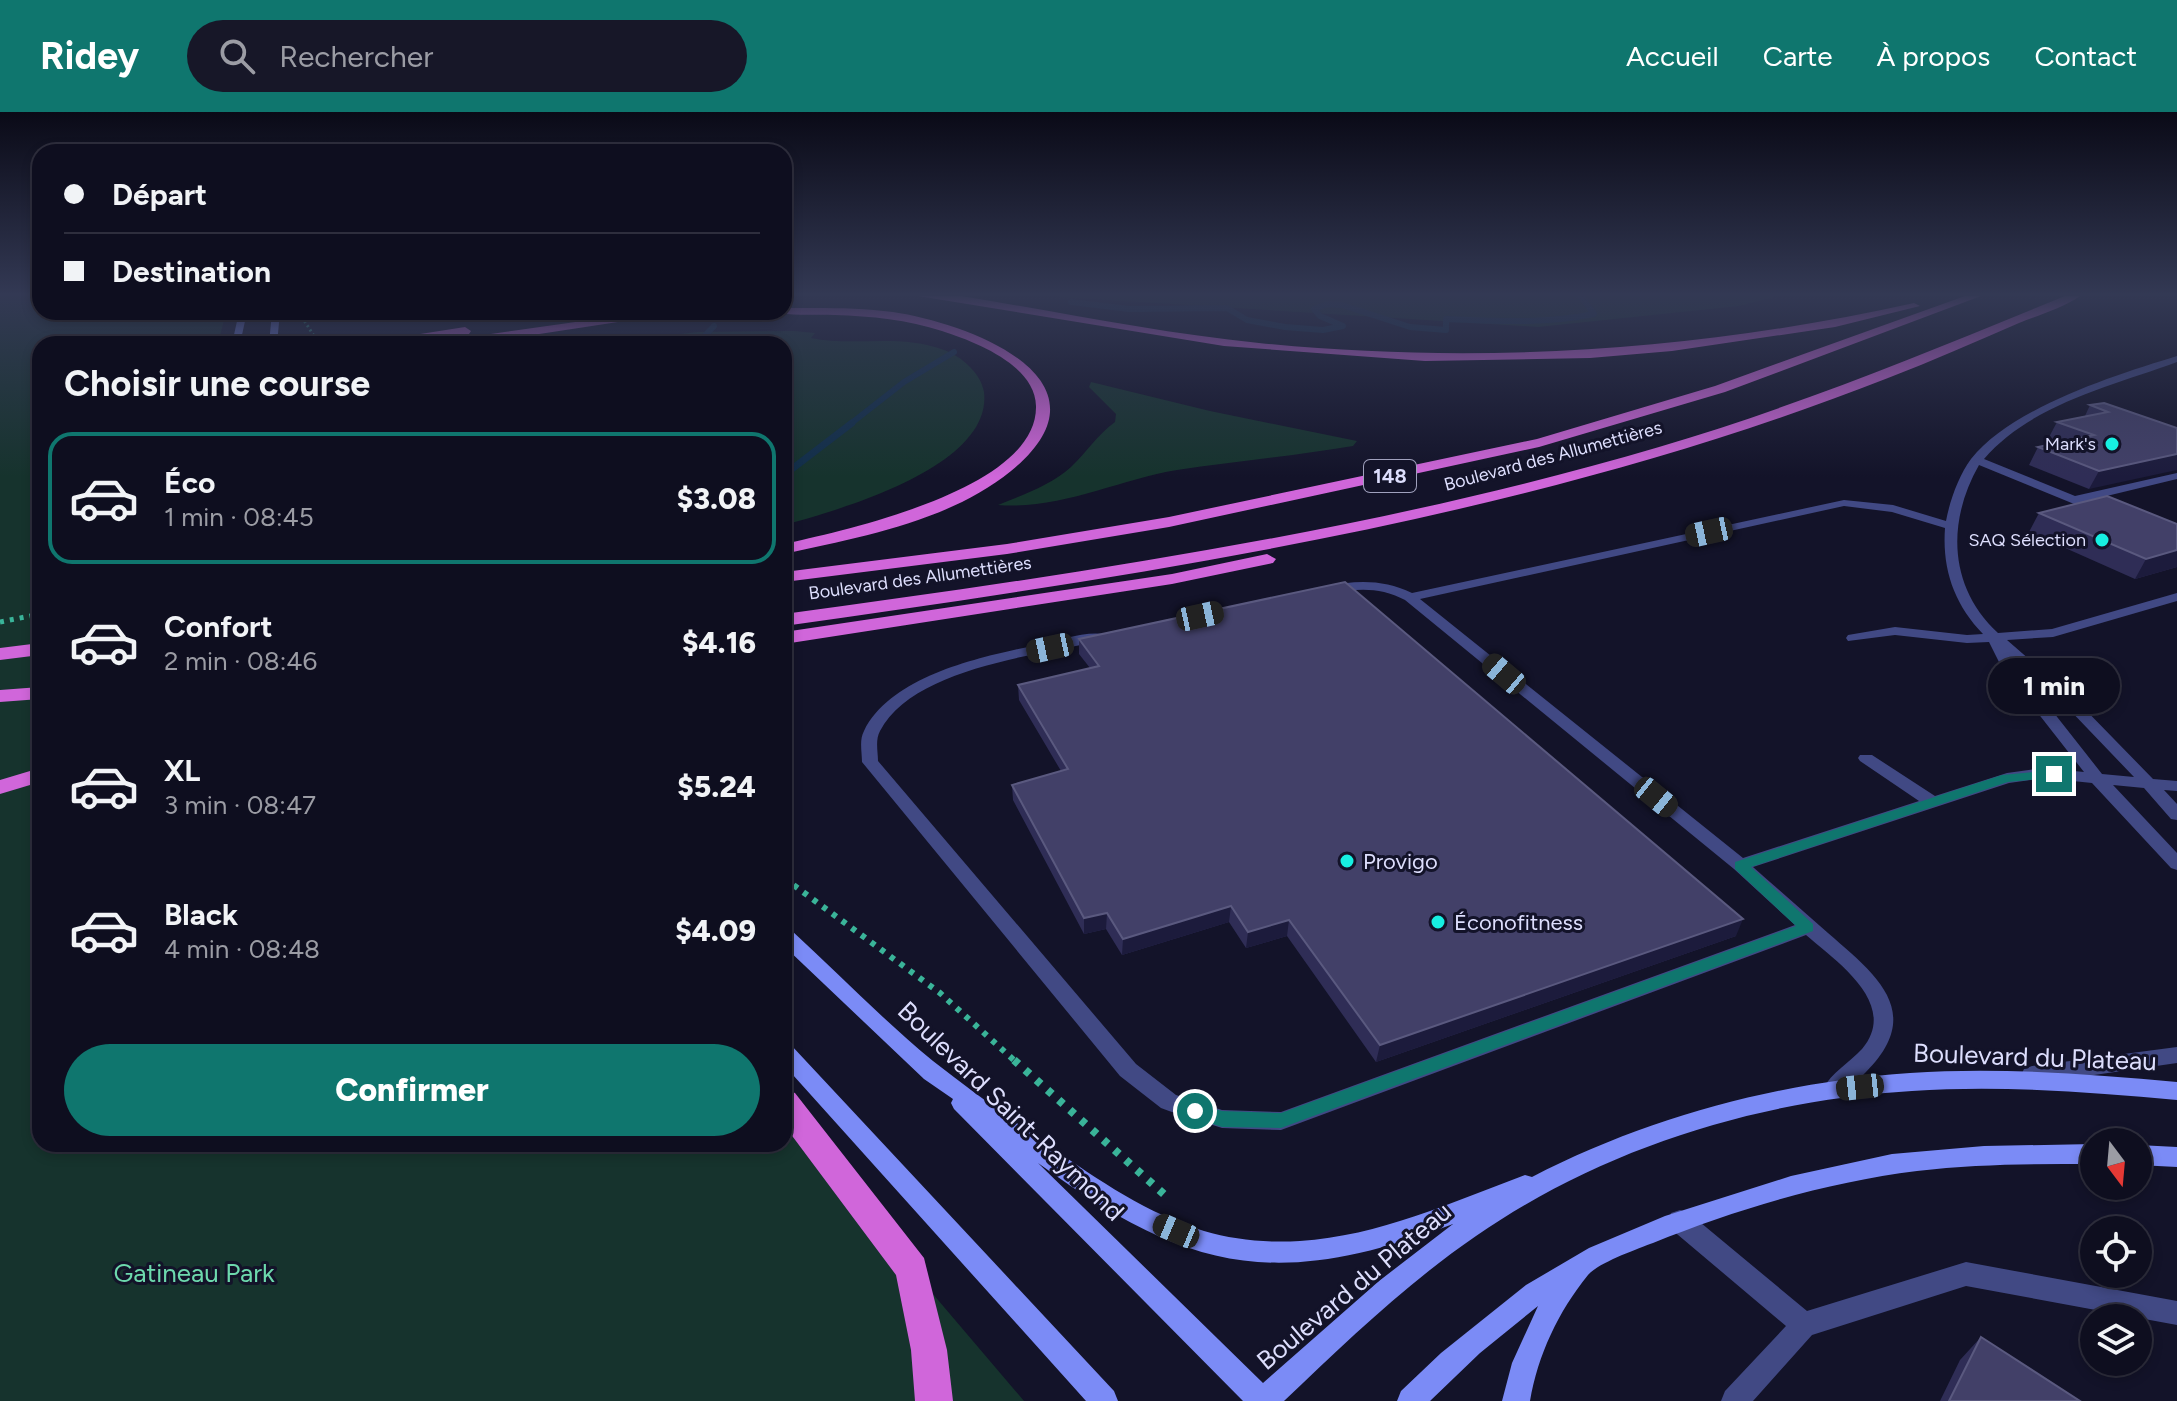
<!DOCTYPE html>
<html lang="fr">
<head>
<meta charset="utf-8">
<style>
	body { margin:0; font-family:Figtree,sans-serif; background:#171728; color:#f1f3f6; height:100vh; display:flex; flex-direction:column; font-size:30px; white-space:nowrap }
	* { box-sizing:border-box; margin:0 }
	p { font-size:26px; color:#9b9ca4 }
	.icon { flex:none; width:44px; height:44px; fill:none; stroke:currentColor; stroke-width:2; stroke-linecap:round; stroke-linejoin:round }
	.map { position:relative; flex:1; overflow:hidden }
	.details { position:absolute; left:32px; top:224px; width:760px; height:816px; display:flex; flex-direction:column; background:#0e0e1f; border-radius:24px; box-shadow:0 4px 12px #0003,0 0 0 2px #2e2e3d }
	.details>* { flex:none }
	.hud { position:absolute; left:32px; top:32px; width:760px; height:176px; border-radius:24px; box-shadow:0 4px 12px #0003,0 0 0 2px #2e2e3d; display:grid; align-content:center; height:176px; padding:0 32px; background:#0e0e1f }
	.needle { width:52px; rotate:164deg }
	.tools { position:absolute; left:2080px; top:1016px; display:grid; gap:16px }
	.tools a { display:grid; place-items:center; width:72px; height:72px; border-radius:50%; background:#0e0e1f; box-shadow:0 4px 12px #0003,0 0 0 2px #2e2e3d; font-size:40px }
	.end { position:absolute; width:36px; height:36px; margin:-18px; border:10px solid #0f766e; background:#fff; box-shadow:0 0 0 4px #fff }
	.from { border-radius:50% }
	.bubble { position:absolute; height:56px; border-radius:28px; background:#0e0e1f; box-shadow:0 4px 12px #0003,0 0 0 2px #2e2e3d; font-size:26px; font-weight:800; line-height:56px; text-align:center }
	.car { position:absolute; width:24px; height:48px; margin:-24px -12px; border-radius:10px; box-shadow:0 0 6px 2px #0007; background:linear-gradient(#222 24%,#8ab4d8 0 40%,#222 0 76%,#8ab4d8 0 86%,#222 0) }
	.hud b { display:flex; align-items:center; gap:28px; height:76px; font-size:30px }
	.hud b+b { border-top:2px solid #2e2e3d }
	.hud i { width:20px; height:20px; background:#f1f3f6 }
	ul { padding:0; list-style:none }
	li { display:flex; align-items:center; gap:24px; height:132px; margin:0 16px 12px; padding:0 16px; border:4px solid transparent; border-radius:24px }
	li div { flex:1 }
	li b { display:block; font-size:30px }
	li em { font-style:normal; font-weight:800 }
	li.on { border-color:#0f766e }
	li>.icon { width:72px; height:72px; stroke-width:1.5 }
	h2 { padding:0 32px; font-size:36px; line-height:96px }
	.cta { display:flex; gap:16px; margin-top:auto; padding:16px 32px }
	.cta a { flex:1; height:92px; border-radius:48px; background:#0f766e; color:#fff; font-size:32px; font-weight:800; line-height:92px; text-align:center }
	header { display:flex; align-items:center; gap:48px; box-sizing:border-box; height:112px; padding:0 40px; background:#0f766e; color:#fff }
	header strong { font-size:38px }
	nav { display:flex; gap:44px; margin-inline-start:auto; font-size:28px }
	.search { width:560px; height:72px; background:#171728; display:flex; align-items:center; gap:20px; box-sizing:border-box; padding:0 28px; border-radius:44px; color:#9b9ca4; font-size:30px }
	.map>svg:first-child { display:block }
	.green { fill:#16332d }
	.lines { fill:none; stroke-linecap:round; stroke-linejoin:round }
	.stream-far1 { stroke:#112f4a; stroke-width:6 }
	.stream { stroke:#112f4a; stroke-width:7 }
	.path-far3 { stroke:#3ab499; stroke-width:3; stroke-dasharray:2 3; stroke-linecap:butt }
	.path-far2 { stroke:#3ab499; stroke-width:5; stroke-dasharray:4 6; stroke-linecap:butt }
	.path-far1 { stroke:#3ab499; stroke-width:6; stroke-dasharray:5 7; stroke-linecap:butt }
	.path { stroke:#3ab499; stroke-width:8; stroke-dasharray:6 9; stroke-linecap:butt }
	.service { fill:#414984; fill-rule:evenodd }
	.secondary { fill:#7b8bf6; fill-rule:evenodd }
	.trunk { fill:#d066da; fill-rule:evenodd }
	.wall { fill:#2f2d56 }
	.shaded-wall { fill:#1c1b3c }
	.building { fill:#424068; stroke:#5a597f; stroke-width:2 }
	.route { fill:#0f766e }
	.poi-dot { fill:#17efe2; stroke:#131329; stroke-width:3 }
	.labels { text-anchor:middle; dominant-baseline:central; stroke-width:6; stroke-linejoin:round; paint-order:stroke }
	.far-poi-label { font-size:18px; fill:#dddefd; stroke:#131329; text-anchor:end }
	.far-street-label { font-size:18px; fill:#dddefd; stroke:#131329 }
	.shield { fill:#131329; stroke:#a0a1bd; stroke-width:2 }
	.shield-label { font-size:20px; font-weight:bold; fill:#dddefd }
	.poi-label { font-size:22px; fill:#dddefd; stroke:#131329; text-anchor:start }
	.near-street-label { font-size:26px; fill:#dddefd; stroke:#131329 }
	.near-park-label { font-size:26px; fill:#6dd9ad; stroke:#131329 }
</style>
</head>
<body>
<header>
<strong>Ridey</strong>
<div class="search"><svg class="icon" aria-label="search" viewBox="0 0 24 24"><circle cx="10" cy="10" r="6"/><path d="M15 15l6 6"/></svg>Rechercher</div>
<nav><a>Accueil</a><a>Carte</a><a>À propos</a><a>Contact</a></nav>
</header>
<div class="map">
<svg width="2177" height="1289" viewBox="0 0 2177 1289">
	<rect width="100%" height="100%" fill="#131329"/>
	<path class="green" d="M0,184H40V200H226L218,232H40V1032H784V1007L1024,1289H0Z
		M1044,184H1778L1739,194L1538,215Z
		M794,219L815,221L811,226C854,235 900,221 944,238C961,244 981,261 984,280C993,355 839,398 784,413V232H586L698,220Z
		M1091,270L1210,299L1357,329L1353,334C1294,344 1236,349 1177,358C1117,368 1060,398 998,393C1023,383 1051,373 1071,355C1087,340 1097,323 1115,310L1116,302L1089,275Z"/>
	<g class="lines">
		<path class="stream-far1" d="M1071,190L1129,197L1227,196L1247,208L1285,215L1323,218L1343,214L1320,204L1314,197L1328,192L1342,193L1410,215L1446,218V207C1496,209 1545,212 1594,202L1581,184
			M697,232L714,214
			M849,313L904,270L954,240"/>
		<path class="stream" d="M784,363L852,311"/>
		<path class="path-far3" d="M303,200L302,205L319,232"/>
		<path class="path-far2" d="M0,510L40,502"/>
		<path class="path-far1" d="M784,766L940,881L1016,950"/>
		<path class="path" d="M1014,948L1167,1085"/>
		<path class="service" d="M2177,244V250C2112,274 2031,292 1984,347L2075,384L2177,361V367L2086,389L2105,397V401L2101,403L1979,353C1947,409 1948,475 1998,521L2052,517L2177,481V489L2053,525L2007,528L2075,587L2153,667L2177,669V679L2164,678L2177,692V708L2171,707L2144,676L2113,673L2177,741V758L2171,756L2092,671L2044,666L2009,671L1753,755C1778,777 1803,799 1828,821C1875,862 1926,900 1866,960C1855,971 1843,989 1826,983L1823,977C1831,961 1850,950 1862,937C1900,892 1836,849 1806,823L1281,1018L1222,1016L1169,999L1161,996L1120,964L862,650C862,640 859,628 864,619C892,563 981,545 1037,533C1057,529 1084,519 1104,522L1106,525L1104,528C1041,543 913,555 880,619C875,628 878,640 878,649L1136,952L1176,983L1222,998L1281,1000L1795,813L1734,757L1405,488C1380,475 1357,476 1330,482L1325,481V475C1355,468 1383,467 1412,481L1844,388L1893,393L1946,409C1950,388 1959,363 1971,347C2011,296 2115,263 2177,244ZM1844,394L1892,400L1945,416C1942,457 1954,492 1983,522L1967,523L1895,515L1848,523L1846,526L1848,529L1895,523L1967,531L1989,530L2001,554L2084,660L2044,656L2007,661L1935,684L1872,643H1860L1858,646L1860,649L1919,689L1743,746L1420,487ZM2010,545L2065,593L2134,665L2102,662Z
			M2177,935V951L2032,972L2024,969L2021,963L2024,957L2032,954Z
			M1680,1098L1689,1101L1807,1199L1966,1150L2177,1189V1213L1966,1174L1812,1223L1753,1289H1721L1725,1279L1786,1214L1671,1117L1668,1109L1671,1101Z"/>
		<path class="secondary" d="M239,200H247L240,232H232Z
			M272,200H280L277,232H269Z
			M784,816L791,818C838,861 884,909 933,949C971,979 1011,1007 1051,1035C1098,1068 1148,1102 1204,1119C1234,1128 1268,1131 1300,1129C1379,1124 1452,1090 1525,1063L1532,1065C1648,1005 1779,970 1910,961C1999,955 2088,962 2177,970V988C2089,980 2000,973 1912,979C1758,988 1603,1036 1476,1124C1406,1172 1345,1231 1284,1289H1243L954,997L951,991L953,987L924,967L784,834ZM1038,1051C1189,1161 1277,1178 1453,1112L1379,1169L1263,1271Z
			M784,931L791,933L1114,1279L1118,1289H1086L784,953Z
			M2094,1032V1052C2035,1052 1976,1052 1917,1059C1828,1070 1737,1097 1653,1131C1637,1137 1598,1151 1588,1163C1558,1200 1538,1243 1530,1289H1502L1512,1251L1538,1194L1480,1241L1430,1289H1397L1401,1279L1441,1241L1526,1173L1589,1136L1665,1104L1791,1064L1892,1042L1984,1034Z
			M2138,1033L2177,1035V1055L2138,1053Z"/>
		<path class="trunk" d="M918,184H961C1060,200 1159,221 1259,231C1479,253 1698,239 1914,191L1920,194L1835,215L1672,239L1590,246L1425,249L1224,234Z
			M1965,184H1981L1725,280L1539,335L1169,415L1007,442L784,470V460L1007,432L1169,405L1537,327L1715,274Z
			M2065,184H2080C2063,196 2039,203 2019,211C1975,230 1932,249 1888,266C1535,405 1157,461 784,514V502C1078,462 1374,419 1659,335C1798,294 1931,239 2065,184Z
			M784,196C820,196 857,195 893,200C972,212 1121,269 1011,359C948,410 860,425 784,442V432C846,418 1038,377 1036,294C1035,253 976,230 942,219C908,208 871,204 835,203C817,202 798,204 780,201L784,200Z
			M668,200H722L716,203L618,210L473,232H443L449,228L618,204Z
			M465,215L471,219L469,222L405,232H376L382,228Z
			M1267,442L1276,447L1273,451L1172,472L784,532V520L1172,462Z
			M40,531V543L0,548V536Z
			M40,575V587L0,590V578Z
			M40,656V670L0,682V668Z
			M784,977L795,981L924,1146L947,1238L953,1289H915L911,1238L896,1163L784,1013Z"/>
	</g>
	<path class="wall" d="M2090,293L2177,316L2089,377L2029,353L2038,335L2058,331L2048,327L2057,310L2085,304Z
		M2039,401L2177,412V455L2135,467L2029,420Z
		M1079,527L1736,824L1376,950L1287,824L1246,836L1229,810L1122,843L1106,817L1084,822L1013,688L1012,673L1061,659L1019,588L1018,573L1090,556L1079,542Z
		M1981,1225L2080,1289H1940L1960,1248Z"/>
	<path class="shaded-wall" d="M2177,342V358L2089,377L2099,359Z
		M2177,438V455L2135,467L2146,447Z
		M1231,794L1229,810L1122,843L1123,827Z
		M1107,801L1106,817L1084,822V806Z
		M1743,807L1736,824L1376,950L1380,933Z
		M1289,808L1287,824L1246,836L1248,820Z"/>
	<path class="building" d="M2104,291L2177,316V342L2099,359L2038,335L2094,323L2057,310L2108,300L2090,293Z
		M2107,384L2177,412V438L2146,447L2039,401Z
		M1345,470L1743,807L1380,933L1289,808L1248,820L1231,794L1123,827L1107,801L1084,806L1012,673L1068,657L1018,573L1099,554L1079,527Z
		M1981,1225L2080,1289H1949Z"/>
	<linearGradient id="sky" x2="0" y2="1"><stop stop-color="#0a0a17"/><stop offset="0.5" stop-color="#333954"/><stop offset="1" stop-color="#333954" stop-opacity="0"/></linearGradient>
	<rect width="2177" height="365" fill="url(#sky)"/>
	<path class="route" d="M2054,658L2060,662L2058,665L2008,670L1751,755L1813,812V819L1281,1016L1222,1015L1189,1004L1186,999L1195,991L1222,999L1281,1001L1796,814L1735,757V750L2002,663Z"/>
	<g class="poi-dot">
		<circle cx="2112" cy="332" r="8"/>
		<circle cx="2102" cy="428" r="8"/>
		<circle cx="1347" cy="749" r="8"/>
		<circle cx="1438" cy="810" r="8"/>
	</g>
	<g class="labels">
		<g class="far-poi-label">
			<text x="2096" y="332">Mark's</text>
			<text x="2086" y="428">SAQ Sélection</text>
		</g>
		<g class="far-street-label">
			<text transform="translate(1553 344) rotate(-15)">Boulevard des Allumettières</text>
			<text transform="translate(920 466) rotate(-8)">Boulevard des Allumettières</text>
		</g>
		<rect class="shield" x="1364" y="348" width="52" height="32" rx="6"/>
		<g class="shield-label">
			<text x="1390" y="364">148</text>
		</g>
		<g class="poi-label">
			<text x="1363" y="749">Provigo</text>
			<text x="1454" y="810">Éconofitness</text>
		</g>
		<g class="near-street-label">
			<text transform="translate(2035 945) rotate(2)">Boulevard du Plateau</text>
			<text transform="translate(1011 999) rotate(44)">Boulevard Saint-Raymond</text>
			<text transform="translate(1354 1174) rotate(-40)">Boulevard du Plateau</text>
		</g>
		<g class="near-park-label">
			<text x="194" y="1161">Gatineau Park</text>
		</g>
	</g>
</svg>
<div class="tools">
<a><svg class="needle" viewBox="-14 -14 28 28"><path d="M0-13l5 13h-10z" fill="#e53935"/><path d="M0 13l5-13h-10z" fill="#9b9ca4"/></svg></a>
<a><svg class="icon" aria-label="locate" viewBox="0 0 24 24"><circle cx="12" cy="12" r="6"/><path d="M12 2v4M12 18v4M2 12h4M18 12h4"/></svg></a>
<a><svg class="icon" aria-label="layers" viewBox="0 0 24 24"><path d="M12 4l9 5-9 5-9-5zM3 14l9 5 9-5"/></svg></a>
</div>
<i class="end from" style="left:1195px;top:999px"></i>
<i class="end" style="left:2054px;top:662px"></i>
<div class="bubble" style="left:1988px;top:546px;width:132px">1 min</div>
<i class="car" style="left:1709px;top:420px;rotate:258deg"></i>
<i class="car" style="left:1200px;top:504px;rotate:78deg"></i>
<i class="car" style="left:1050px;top:536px;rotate:258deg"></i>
<i class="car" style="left:1504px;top:562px;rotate:310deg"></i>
<i class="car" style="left:1656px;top:685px;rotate:129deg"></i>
<i class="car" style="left:1860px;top:975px;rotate:264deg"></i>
<i class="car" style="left:1176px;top:1119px;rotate:293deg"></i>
<div class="hud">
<b><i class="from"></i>Départ</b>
<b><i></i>Destination</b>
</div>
<section class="details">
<h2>Choisir une course</h2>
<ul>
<li class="on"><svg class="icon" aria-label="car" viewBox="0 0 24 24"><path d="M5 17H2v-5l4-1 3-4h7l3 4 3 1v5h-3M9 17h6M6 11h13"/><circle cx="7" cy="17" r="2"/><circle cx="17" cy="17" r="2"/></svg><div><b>Éco</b><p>1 min · 08:45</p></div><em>$3.08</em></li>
<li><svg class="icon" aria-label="car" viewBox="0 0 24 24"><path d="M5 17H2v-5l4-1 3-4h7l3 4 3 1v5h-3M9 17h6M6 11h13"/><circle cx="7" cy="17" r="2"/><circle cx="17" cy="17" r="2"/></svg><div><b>Confort</b><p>2 min · 08:46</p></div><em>$4.16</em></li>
<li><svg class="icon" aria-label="car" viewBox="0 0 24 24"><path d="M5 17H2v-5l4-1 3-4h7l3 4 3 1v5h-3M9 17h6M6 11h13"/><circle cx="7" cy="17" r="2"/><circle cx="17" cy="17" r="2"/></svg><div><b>XL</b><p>3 min · 08:47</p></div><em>$5.24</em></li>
<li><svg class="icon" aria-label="car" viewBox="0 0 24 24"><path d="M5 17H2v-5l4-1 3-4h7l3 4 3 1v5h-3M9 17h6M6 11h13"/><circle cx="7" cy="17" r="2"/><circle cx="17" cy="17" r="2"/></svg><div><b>Black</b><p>4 min · 08:48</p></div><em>$4.09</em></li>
</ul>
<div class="cta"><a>Confirmer</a></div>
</section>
</div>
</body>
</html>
